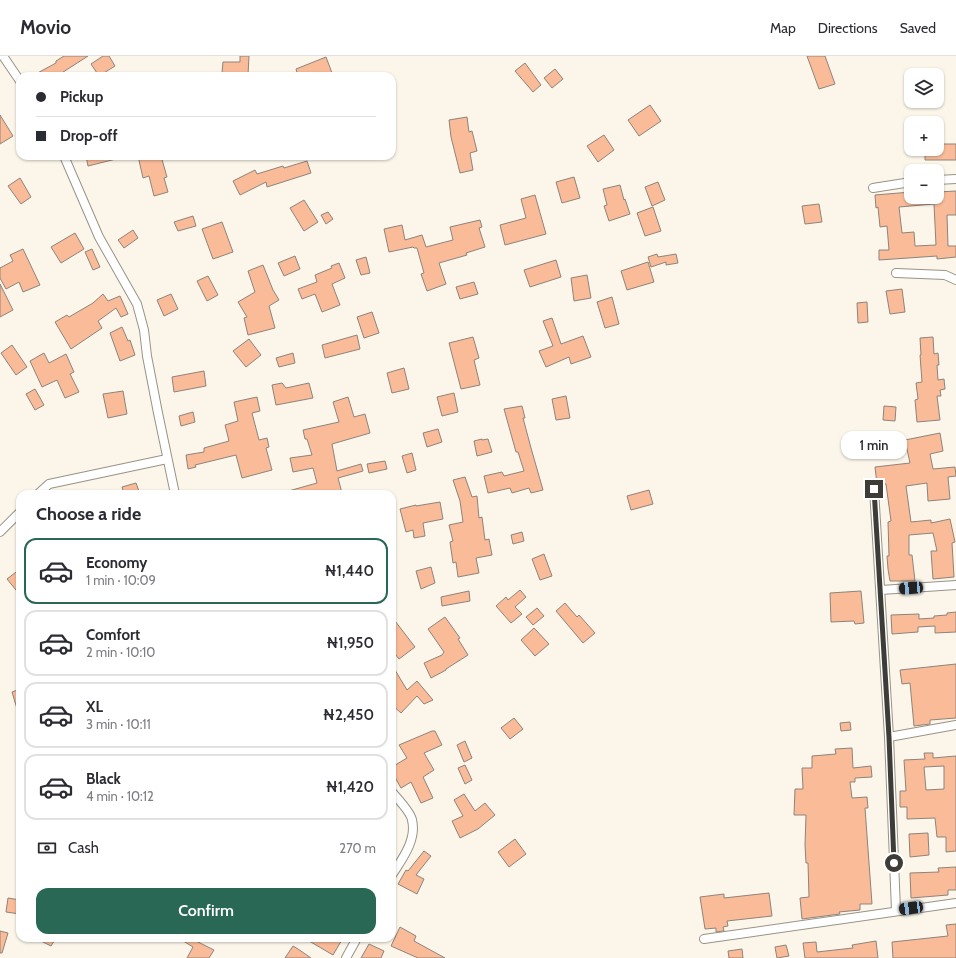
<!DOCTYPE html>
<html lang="en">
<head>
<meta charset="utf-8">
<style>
	body { margin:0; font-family:Cabin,sans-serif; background:#f7f7f7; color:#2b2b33; height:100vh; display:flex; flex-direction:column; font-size:15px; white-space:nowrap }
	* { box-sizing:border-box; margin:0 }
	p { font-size:13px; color:#7c7c81 }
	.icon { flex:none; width:22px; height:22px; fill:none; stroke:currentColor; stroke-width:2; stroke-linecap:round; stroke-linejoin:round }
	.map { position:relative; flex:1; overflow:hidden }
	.details { position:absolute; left:16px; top:434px; width:380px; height:452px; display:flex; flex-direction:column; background:#fff; border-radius:12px; box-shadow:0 1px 3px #0004 }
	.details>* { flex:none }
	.banner { position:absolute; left:16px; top:16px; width:380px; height:88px; border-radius:12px; box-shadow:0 1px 3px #0004; display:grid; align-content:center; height:88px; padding:0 20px; background:#fff }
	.fabs { position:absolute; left:904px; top:12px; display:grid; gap:8px }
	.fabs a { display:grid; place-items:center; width:40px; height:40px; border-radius:8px; background:#fff; box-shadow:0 1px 3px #0004; font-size:20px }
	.end { position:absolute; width:18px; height:18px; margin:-9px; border:5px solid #3e3c37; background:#fff; box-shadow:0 0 0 2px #fff }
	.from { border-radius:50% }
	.bubble { position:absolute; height:28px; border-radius:12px; background:#fff; box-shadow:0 1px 3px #0004; font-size:13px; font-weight:600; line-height:28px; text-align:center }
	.car { position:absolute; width:12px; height:24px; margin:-12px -6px; border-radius:5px; box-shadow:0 0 3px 1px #0007; background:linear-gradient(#222 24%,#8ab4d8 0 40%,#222 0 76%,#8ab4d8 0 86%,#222 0) }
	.banner b { display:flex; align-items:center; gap:14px; height:38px; font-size:15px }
	.banner b+b { border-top:1px solid #e1e1e2 }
	.banner i { width:10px; height:10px; background:#2b2b33 }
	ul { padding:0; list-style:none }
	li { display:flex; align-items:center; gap:12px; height:66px; margin:0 8px 6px; padding:0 12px; border:2px solid #e1e1e2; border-radius:12px }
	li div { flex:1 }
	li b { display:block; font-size:15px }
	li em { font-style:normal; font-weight:600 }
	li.on { border-color:#296855 }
	li>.icon { width:36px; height:36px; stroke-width:1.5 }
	h2 { padding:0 20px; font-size:18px; line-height:48px }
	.pay { display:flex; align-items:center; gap:10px; height:44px; padding:0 20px; font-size:15px }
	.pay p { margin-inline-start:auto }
	.action { display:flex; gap:8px; margin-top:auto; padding:8px 20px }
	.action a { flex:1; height:46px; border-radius:12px; background:#296855; color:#fff; font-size:16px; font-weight:600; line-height:46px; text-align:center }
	header { display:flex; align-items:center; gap:24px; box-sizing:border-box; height:56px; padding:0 20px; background:#fff; border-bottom:1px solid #e1e1e2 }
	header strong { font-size:19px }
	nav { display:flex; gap:22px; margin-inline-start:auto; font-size:14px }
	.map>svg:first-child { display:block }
	.building { fill:#f9bb98; stroke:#8f837c; fill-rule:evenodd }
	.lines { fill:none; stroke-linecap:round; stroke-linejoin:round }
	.street-casing { stroke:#989387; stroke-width:10 }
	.street { stroke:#fff; stroke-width:8 }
	.route { stroke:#3e3c37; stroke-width:5 }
</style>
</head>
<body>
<header>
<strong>Movio</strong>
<nav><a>Map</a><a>Directions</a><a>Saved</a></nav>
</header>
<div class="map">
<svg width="956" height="902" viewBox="0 0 956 902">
	<rect width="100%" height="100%" fill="#fbf6e9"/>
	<path class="building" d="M64,0H88L57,20H32L56,7V5Z
		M103,0H109L115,10L99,20L91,8Z
		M240,0H249L248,19L222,17L223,6H240Z
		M807,0H825L835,28L819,33Z
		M326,1L332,17L322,20H298L296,13Z
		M525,7L541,29L533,36L515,15Z
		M555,13L563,23L552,32L544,22Z
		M650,49L661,65L639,80L628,64Z
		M0,59L13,80L0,88Z
		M467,61L469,76L472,75L477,95L470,97L473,114L460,117L451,81L449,64Z
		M604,79L614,94L598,106L587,90Z
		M937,88H956V104H925V93H937Z
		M86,100H116V103L88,110Z
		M138,100H150V102L161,100L167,121L164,122L168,136L154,140L149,120L143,122Z
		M307,105L311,117L267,131L266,126L240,139L233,125L255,114L257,118L283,110L284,112Z
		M574,121L580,142L562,147L556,126Z
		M20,122L31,141L21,148L8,130Z
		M658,126L665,144L652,150L645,131Z
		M620,129L624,144L625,143L630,158L609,165L604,150L607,149L603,133Z
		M956,135V159H947L948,190H956V201L937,203V200L879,204V194H889L887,170L880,171L878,151L876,152L875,139L911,136V141H937V136ZM934,148L936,189L915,190L914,176L902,177L899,151Z
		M535,139L546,178L505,189L500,169L526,162L521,143Z
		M304,144L318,166L304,175L290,152Z
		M819,148L822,166L805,168L802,150Z
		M653,151L661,175L645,180L637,157Z
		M328,156L333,163L326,168L321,159Z
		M193,160L196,170L178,175L174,166Z
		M480,164L482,171L479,172L485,191L466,197L467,199L439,207L446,228L427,235L421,218L424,217L417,192H414L413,191L389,196L384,173L402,169L405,184L422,179L426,191L453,184L450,171Z
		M222,166L233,196L213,203L202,173Z
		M133,174L138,182L124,192L118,184Z
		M75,177L84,193L61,207L51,191Z
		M23,193L40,229L23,236L19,226L6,233L0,222V212L13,205L10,199Z
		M92,193L100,211L93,214L85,196Z
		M657,198L658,201L676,198L678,207L666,209V206L651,211L648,201Z
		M295,200L300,213L284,220L278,207Z
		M366,201L370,217L361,219L356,204Z
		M556,204L561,221L530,231L524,214Z
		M648,206L654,226L627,234L621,215Z
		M339,207L345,222L332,228L340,249L322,256L315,238L302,243L298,233L317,226L315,219L332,212L331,210Z
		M263,209L273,234L279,244L269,250L275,272L248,279L244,262L247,261L238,246L255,236L248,215Z
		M587,219L591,242L574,245L571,222Z
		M208,220L218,239L207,245L197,225Z
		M474,226L478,238L460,243L456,231Z
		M0,228L13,254L0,261Z
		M902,233L905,256L890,258L886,235Z
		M103,238L108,245L120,240L128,258L121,261L116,252L98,265L102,272L71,293L55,266L67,259L69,261L93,247Z
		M171,238L178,253L164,260L157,244Z
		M612,241L619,268L605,272L597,246Z
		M867,246L868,266L858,267L857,247Z
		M372,256L379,277L364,282L357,261Z
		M552,262L561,288L583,280L591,301L571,308L569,301L546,311L539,295L553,290L543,265Z
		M122,271L128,285L130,284L135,299L120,305L110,277Z
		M357,279L360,293L325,302L322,289Z
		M473,281L479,302L474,304L480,329L461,333L449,287Z
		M933,281L934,298L938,297L939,309H937L938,324L944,323L945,333L940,334L941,340H937L940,364L917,366L915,344L918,343L916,327L922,326L920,299H921L920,282Z
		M249,283L261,299L246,311L233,295Z
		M12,289L27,311L16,319L1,297Z
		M44,297L49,307L66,298L74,316L70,318L79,336L65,342L57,324L42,331L30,305Z
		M293,297L295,307L279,311L276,302Z
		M404,312L409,333L392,337L387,317Z
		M204,315L206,330L174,336L172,321Z
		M282,327L286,332L309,327L313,342L276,349L272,329Z
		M35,333L44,349L35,354L26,338Z
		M123,335L127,358L108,362L103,338Z
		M454,337L458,356L442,360L437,341Z
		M566,340L570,362L556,364L552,343Z
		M257,341L260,355L252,357L259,384L267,382L269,391L266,392L272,414L242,422L236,399L195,409L196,411L188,413L186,399L204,396V392L229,385L225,369L238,365L234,346Z
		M348,341L354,361L365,358L370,377L332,388L337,415L361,408L363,415L338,422L342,437L286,438L285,436L317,427L313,412L293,416L290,402L312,399L307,383H305L303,374L339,366L333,346Z
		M522,350L525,362H523L531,392L543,434L531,437L529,432L512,437L510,432L488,437L484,420L502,416L504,420L524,415L518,396H516L504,353Z
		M884,350L896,351L895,365L883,364Z
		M193,356L195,366L181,370L179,360Z
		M438,373L442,386L427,391L423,377Z
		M940,377L943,395L930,398L933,413L955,411L956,420L948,421L950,443L928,445L927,427L906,430L911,466L931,464V467L950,463L955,486L952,487L954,521L933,523L931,495H937L933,477L909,479V499H912L915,525H890L888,513L887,500H889L888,466L891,465L886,428H877L875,411L910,407L905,384Z
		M482,383V384L488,383L492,396L477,400L474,385Z
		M412,397L416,414L407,417L402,400Z
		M385,405L387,413L369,417L367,408Z
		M465,421L472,441L477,440L479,462L482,461L485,484L489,483L492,499L476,502L479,517L458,521L456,506L453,507L450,486L453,485L449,469L463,466L460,445L453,424Z
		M136,427L140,438H124L122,431Z
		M649,434L653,448L631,454L627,440Z
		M440,446L443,463L423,467L425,480L414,482L413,474L406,476L400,453L416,449V450Z
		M522,476L524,485L513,488L511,479Z
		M544,498L552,520L540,524L532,503Z
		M431,511L435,527L421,533L416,515Z
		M20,513V539L7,523Z
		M520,534L526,541L515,551L522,558L511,567L496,550L506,541L508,544Z
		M469,535L470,545L442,550L441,541Z
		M861,535L864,567L855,568L854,565L831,566L830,537Z
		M565,547L577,561L579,559L595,577L583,587L556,555Z
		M537,552L544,560L533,569L526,561Z
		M956,556V576L935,577V570L918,571V576L892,578L891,559L919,558V563L934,562V560L947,559V557Z
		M392,561L415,591L399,603L392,594Z
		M445,561L460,582L458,583L468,599L446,613V614L431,622L424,607L442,599L444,596L428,573Z
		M534,572L549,588L535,600L521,584Z
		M956,608V662L930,664V668L914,670L910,627L902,628L900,614Z
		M392,609L407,634L417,625L433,644L424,648L417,640L401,657L392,649Z
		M20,633V656H18L12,636Z
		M514,662L523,673L510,683L501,672Z
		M850,666L851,674L841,675L840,667Z
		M432,675H435L442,689L424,697L434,714L423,721L433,742L421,747L411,726L401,732L392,716V711L407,702L399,689Z
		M465,685L472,702L464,706L457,689Z
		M852,692L853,712L871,710L872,721L855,722V726H850L852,742L867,741L868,752H865L872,848H860V854L839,856L840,858L802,863L800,842L809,841L808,807H806L805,789L806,759H794L795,733H803L802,712H812V700L836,698L835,693Z
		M924,697H933V702L956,700V795L946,796V781H937L935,762L907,763V751H900V735H906L904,704L925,703ZM944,710V733L926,734L924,711Z
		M465,709L472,724L465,728L458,712Z
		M464,738L475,755L485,747L495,759L478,773L460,782L452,765L463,760L454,744Z
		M928,777L929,799L910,801L909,778Z
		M515,783L526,798L509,811L498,796Z
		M424,795L431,800L416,819L424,823L417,838L398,828L406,814L408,815Z
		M956,811V834H948V839L911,842L910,817L939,816L938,812Z
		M769,837L772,860L727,865L728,870L723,871L724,875L716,876V872L705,873L700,841L724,838V842Z
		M8,842L20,844V858L6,856Z
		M956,868V902H893L892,886L948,880L946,869Z
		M400,871L416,880L414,885L445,902H418L391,890Z
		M0,875L8,877L2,897H0Z
		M35,882H56L51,890Z
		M181,882H190L214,894L209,902H187L193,891L180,883Z
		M304,882H343L333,899Z
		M876,885L878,902H805L803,887L816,886L817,896L853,892L852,889Z
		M369,888L384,895L381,902H361Z
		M786,889L789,900L777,902L775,891Z
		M293,890L298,893L311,902H285Z
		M742,893L743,902H729L728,895Z"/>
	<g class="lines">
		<g class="street-casing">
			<path id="street" d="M3,0L20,25
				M64,100L99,181L137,248L144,274L147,300L158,357L175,438
				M937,124L956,123
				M873,132L911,126
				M896,217L945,219L956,224
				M874,433L889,681L896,854
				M38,438L49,428L167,403
				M0,476L20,456
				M881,534L956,529
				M889,681L956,669
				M392,736C397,742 411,756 412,764C417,784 402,803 392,819
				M704,883L956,847
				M346,902L357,882"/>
		</g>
		<use href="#street" class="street"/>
	</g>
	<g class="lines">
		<path class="route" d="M874,433L889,681L894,807"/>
	</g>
</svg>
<div class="fabs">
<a><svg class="icon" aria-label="layers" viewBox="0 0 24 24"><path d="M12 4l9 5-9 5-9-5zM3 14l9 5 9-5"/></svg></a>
<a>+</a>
<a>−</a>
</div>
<i class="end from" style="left:894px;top:807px"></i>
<i class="end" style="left:874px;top:433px"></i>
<div class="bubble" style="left:841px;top:375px;width:66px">1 min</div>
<i class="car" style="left:911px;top:532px;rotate:266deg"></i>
<i class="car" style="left:911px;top:852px;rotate:262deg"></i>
<div class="banner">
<b><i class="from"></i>Pickup</b>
<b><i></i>Drop-off</b>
</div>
<section class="details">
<h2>Choose a ride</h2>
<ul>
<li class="on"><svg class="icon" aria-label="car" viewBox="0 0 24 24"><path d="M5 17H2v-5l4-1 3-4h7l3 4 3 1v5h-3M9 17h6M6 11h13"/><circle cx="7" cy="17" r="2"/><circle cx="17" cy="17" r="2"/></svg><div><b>Economy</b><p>1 min · 10:09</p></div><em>₦1,440</em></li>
<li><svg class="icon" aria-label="car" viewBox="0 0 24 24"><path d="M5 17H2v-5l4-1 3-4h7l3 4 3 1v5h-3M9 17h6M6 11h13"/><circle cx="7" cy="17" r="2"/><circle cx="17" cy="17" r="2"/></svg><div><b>Comfort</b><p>2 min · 10:10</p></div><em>₦1,950</em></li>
<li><svg class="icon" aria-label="car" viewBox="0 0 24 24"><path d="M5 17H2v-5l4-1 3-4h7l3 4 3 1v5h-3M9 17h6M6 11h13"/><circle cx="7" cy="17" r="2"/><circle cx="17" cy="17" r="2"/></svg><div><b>XL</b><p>3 min · 10:11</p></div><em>₦2,450</em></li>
<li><svg class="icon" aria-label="car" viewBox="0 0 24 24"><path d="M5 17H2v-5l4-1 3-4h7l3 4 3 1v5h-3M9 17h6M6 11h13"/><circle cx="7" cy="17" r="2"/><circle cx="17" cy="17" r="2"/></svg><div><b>Black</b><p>4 min · 10:12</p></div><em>₦1,420</em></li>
</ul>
<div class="pay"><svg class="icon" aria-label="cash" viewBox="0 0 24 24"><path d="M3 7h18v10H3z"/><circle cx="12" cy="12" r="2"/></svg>Cash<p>270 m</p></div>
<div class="action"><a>Confirm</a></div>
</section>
</div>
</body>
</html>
